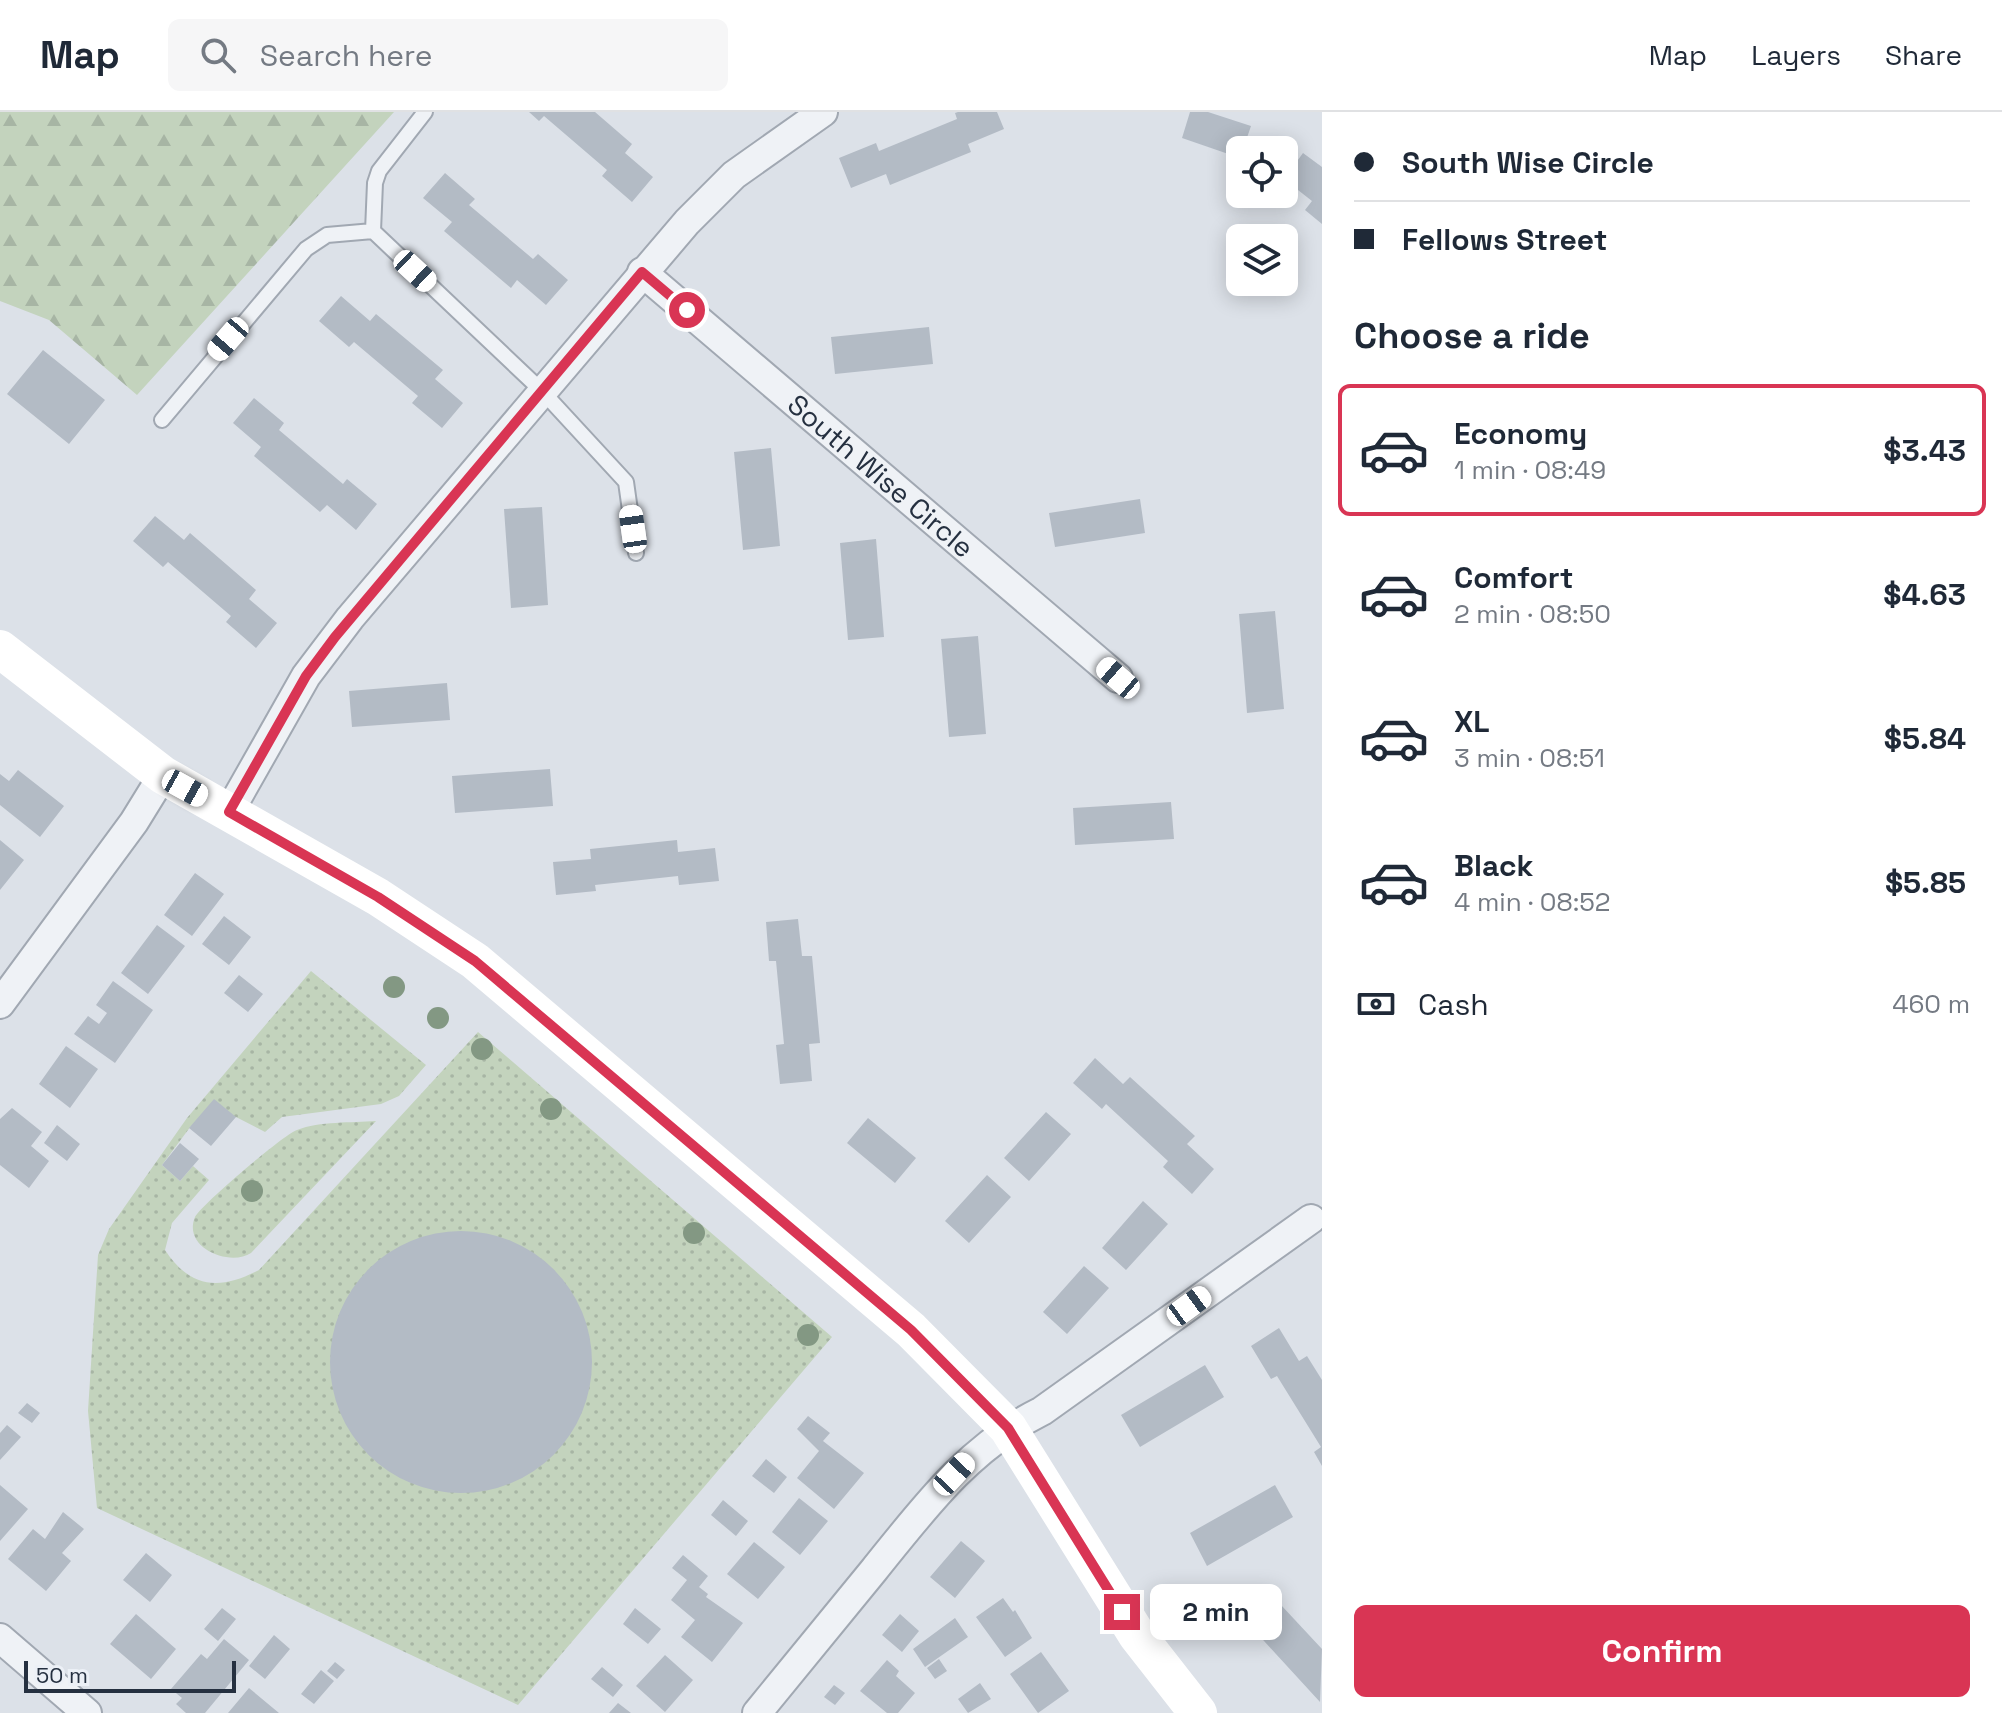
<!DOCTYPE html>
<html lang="en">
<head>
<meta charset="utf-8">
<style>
	body { margin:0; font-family:"Space Grotesk",sans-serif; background:#f6f6f7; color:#1f2937; height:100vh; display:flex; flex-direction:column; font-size:30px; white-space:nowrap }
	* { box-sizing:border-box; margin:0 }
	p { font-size:26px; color:#747a83 }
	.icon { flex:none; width:44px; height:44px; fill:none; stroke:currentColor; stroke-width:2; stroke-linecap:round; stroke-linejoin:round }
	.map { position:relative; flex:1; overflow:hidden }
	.panel { display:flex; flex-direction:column; background:#fff; width:680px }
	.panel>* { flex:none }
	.guide { display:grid; align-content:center; height:176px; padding:0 32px; background:#fff }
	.buttons { position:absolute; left:1226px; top:24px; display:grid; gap:16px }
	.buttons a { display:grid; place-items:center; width:72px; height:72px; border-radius:12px; background:#fff; box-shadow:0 4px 20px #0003; font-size:40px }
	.scale { position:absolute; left:24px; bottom:20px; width:212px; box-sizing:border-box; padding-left:8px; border:4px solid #253040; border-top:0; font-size:22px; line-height:28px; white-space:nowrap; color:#253040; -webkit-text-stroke:6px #ecf0f6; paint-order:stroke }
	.end { position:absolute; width:36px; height:36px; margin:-18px; border:10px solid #d93554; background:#fff; box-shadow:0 0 0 4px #fff }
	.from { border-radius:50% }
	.bubble { position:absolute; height:56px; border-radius:12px; background:#fff; box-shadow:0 4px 20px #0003; font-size:26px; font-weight:700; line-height:56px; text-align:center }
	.car { position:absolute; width:24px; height:48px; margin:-24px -12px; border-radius:10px; box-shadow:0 0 6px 2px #0007; background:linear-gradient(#fff 24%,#345 0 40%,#fff 0 76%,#345 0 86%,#fff 0) }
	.guide b { display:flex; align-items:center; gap:28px; height:76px; font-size:30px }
	.guide b+b { border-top:2px solid #e0e1e3 }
	.guide i { width:20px; height:20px; background:#1f2937 }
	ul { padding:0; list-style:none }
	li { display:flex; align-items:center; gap:24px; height:132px; margin:0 16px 12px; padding:0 16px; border:4px solid transparent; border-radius:12px }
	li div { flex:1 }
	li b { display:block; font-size:30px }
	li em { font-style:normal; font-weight:700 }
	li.selected { border-color:#d93554 }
	li>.icon { width:72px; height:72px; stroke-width:1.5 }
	h2 { padding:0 32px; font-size:36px; line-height:96px }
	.pay { display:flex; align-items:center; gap:20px; height:88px; padding:0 32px; font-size:30px }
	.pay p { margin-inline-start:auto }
	.cta { display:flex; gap:16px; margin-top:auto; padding:16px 32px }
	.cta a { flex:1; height:92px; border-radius:12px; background:#d93554; color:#fff; font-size:32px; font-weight:700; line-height:92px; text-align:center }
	header { display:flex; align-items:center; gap:48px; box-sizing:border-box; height:112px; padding:0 40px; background:#fff; border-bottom:2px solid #e0e1e3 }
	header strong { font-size:38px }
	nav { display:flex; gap:44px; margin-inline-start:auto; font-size:28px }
	.search { width:560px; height:72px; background:#f6f6f7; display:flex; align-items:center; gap:20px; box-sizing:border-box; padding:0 28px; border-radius:12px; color:#747a83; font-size:30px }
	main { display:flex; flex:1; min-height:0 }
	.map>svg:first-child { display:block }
	.grass { fill:url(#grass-dots) }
	.forest { fill:url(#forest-firs) }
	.building { fill:#b3bbc5 }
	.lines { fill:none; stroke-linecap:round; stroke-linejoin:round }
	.lane-casing { stroke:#a1a8b2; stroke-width:18 }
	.street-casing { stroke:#a1a8b2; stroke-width:32 }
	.lane { stroke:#eff2f6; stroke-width:14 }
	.street { stroke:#eff2f6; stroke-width:28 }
	.secondary { stroke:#fff; stroke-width:38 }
	.tree { fill:#839883 }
	.route { stroke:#d93554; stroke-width:10 }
	.labels { text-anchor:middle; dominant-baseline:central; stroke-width:8; stroke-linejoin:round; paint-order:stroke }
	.street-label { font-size:28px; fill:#253040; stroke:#ecf0f6 }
</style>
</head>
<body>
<header>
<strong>Map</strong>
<div class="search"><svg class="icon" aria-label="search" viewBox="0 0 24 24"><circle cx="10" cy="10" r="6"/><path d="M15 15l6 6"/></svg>Search here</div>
<nav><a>Map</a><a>Layers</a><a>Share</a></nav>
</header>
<main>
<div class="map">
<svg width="1322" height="1601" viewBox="0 0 1322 1601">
	<defs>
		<pattern id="grass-dots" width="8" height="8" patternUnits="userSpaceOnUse" patternTransform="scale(2)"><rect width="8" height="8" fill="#c3d3bd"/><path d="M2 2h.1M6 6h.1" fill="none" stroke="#a7b5a4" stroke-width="1.8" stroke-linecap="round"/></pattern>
		<pattern id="forest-firs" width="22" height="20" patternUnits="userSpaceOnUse" patternTransform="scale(2)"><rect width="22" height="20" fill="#c3d3bd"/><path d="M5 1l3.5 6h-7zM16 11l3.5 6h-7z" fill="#a7b5a4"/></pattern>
	</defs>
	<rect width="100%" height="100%" fill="#dce1e8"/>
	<path class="grass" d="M311,859L426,953L399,984L381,992L282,1005L265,1020L236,1005L191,1014L162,1053L180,1069L193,1054L209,1068L172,1111L165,1138C190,1176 219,1179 259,1158L478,920L832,1225L518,1593L97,1396L88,1299L98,1143L109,1117L187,1006Z
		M376,1009L251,1141C230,1155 182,1136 195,1105C201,1093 283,1023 297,1018C320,1009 351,1011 376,1009Z"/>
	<path class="forest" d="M0,0H394L137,283L49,208L0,189Z"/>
	<path class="building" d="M529,0H595L632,32L625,41L653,65L632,90L602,64L607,58L544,4L539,9Z
		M997,0L1004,17L968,32L971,40L890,73L886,62L851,76L839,46L876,31L879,39L957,7L955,1L958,0Z
		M1190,0H1208L1251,14L1240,46L1182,26Z
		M1303,41L1322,55V112L1305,98L1312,89L1284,67Z
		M445,61L475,87L469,93L533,147L538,142L568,168L546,193L517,168L511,176L444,119L452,110L423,86Z
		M341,184L370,209L376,202L443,258L435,267L463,291L442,316L412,291L418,284L354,230L349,235L319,209Z
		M929,215L933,252L835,262L831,225Z
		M43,238L105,288L69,332L7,282Z
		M254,286L284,311L279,318L343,372L347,367L377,392L356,418L327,393L320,400L254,344L261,335L233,311Z
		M771,336L780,434L743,438L734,340Z
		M1140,387L1145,421L1055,435L1049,401Z
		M542,395L548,493L511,496L504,397Z
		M155,404L184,428L190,421L256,478L249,487L277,511L256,536L226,510L231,504L168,450L163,455L133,429Z
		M876,427L884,525L848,528L840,431Z
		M1275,499L1284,597L1247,601L1239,502Z
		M978,524L986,622L949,625L941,527Z
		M447,571L450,608L352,615L349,579Z
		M550,657L553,694L455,701L452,664Z
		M18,658L64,694L40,725L0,693V662L9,669Z
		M1171,690L1174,727L1075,733L1073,696Z
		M0,728L24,748L0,778Z
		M677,728L678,740L715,736L719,769L679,773L678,764L595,773L596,779L556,783L553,750L591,747L590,737Z
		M195,761L224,782L192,824L164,803Z
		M224,804L251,825L229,853L202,832Z
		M798,807L802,844H812L820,931L809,932L812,969L780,972L776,933L784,932L776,849H769L766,810Z
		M157,813L185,834L148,882L121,861Z
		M239,863L263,882L248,900L224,881Z
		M113,869L153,898L115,951L74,922L88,904L99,912L107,901L96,893Z
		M66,934L98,957L70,996L39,972Z
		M1095,946L1123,972L1130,965L1195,1024L1187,1032L1214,1057L1192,1082L1163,1055L1168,1049L1106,992L1102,997L1073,971Z
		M214,987L236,1005L211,1034L189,1016Z
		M12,996L42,1020L31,1034L49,1049L29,1076L0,1053V1007Z
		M1046,1000L1071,1022L1029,1069L1004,1046Z
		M868,1006L916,1046L895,1071L847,1031Z
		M57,1013L80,1032L67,1049L44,1031Z
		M180,1031L199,1047L180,1069L162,1053Z
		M987,1063L1011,1085L969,1131L945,1109Z
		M1143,1089L1168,1112L1126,1158L1102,1136Z
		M330 1250a131 131 0 1 1 262 0a131 131 0 1 1-262 0Z
		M1084,1154L1109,1176L1067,1222L1043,1200Z
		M1279,1216L1299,1249L1307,1244L1322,1268V1354L1314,1340L1321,1335L1277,1264L1271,1267L1251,1234Z
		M1205,1253L1224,1285L1140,1335L1121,1303Z
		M27,1291L40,1301L32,1311L18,1301Z
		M808,1304L830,1321L823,1329L864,1361L834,1397L797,1366L819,1339L797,1317Z
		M7,1313L21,1325L0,1348V1321Z
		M766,1347L787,1365L774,1381L752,1364Z
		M0,1373L28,1397L0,1429Z
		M1275,1373L1293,1405L1207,1454L1190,1421Z
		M799,1386L828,1409L800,1443L772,1420Z
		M723,1388L748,1409L736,1424L711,1403Z
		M63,1400L84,1417L62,1441L71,1449L46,1479L8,1447L33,1417L45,1427Z
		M961,1429L985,1449L955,1486L930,1465Z
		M754,1430L785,1455L758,1487L727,1462Z
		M146,1441L172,1463L150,1490L123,1468Z
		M683,1443L708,1464L699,1475L708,1482L706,1485L743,1511L712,1550L681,1525L695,1508L671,1488L687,1468L672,1456Z
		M1003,1486L1013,1500L1015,1498L1032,1526L1005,1545L976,1505Z
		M1281,1493L1322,1537L1320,1590L1254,1518Z
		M222,1496L236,1507L218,1529L204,1517Z
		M635,1496L661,1517L648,1532L623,1512Z
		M136,1502L176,1537L151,1567L110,1532Z
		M900,1502L919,1519L902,1540L882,1523Z
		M955,1506L968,1525L925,1555L913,1537Z
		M274,1523L290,1537L265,1567L249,1554Z
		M224,1527L249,1548L205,1601H186L176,1592L182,1586L171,1577L201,1542L207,1547Z
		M1041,1540L1069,1579L1038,1601L1010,1562Z
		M665,1543L693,1568L665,1600L636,1574Z
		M939,1547L947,1559L935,1567L927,1556Z
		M887,1548L899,1559L896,1564L915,1581L898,1601H887L860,1579Z
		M335,1550L345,1558L337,1567L327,1559Z
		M602,1555L623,1573L613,1585L591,1567Z
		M321,1558L334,1569L314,1592L301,1582Z
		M980,1571L991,1587L968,1601L958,1587Z
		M834,1573L845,1581L835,1593L824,1585Z
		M249,1576L279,1601H228Z
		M618,1591L631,1601H609Z"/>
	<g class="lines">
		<g class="lane-casing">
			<path id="lane" d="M425,0L379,59L375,71L373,119L542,279L626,370L636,441
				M162,308L306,137L327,123L373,119"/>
		</g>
		<g class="street-casing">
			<g id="street">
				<path id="s1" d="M642,160L1118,566"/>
				<path d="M229,700L306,564L350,506L687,110L734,63L823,0"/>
				<path d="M0,892L134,710L163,663"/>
				<path d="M0,1526L87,1601"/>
				<path d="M757,1601C796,1553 835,1505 874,1458C924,1396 969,1335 1042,1299L1311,1107"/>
			</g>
		</g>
		<use href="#lane" class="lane"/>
		<use href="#street" class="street"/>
		<path class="secondary" d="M0,537L163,663L378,785L475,849L911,1218L1008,1316L1137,1523L1198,1601"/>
	</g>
	<g class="tree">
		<circle cx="394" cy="875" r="11"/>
		<circle cx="438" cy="906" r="11"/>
		<circle cx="482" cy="937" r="11"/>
		<circle cx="551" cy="997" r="11"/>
		<circle cx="252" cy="1079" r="11"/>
		<circle cx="694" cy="1121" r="11"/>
		<circle cx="808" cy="1223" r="11"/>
	</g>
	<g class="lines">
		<path class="route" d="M687,198L642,160L335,525L306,564L229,700L378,785L475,849L911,1218L1008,1316L1122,1500"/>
	</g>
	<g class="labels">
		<g class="street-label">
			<text stroke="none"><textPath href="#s1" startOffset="314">South Wise Circle</textPath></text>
		</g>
	</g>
</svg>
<div class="buttons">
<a><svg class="icon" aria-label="locate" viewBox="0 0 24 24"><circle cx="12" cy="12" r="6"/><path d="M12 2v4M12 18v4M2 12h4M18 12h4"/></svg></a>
<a><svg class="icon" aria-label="layers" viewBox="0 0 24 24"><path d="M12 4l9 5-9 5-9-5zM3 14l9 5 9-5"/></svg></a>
</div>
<div class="scale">50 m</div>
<i class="end from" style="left:687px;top:198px"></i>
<i class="end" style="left:1122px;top:1500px"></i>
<div class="bubble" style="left:1150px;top:1472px;width:132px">2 min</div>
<i class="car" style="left:415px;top:159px;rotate:133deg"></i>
<i class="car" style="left:228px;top:227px;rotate:221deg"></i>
<i class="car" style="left:633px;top:417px;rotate:352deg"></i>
<i class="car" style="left:1118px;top:566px;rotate:311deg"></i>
<i class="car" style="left:185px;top:676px;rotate:119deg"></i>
<i class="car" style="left:1189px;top:1194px;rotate:54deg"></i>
<i class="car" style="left:954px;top:1362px;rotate:43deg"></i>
</div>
<section class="panel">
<div class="guide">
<b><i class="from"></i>South Wise Circle</b>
<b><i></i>Fellows Street</b>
</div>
<h2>Choose a ride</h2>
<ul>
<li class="selected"><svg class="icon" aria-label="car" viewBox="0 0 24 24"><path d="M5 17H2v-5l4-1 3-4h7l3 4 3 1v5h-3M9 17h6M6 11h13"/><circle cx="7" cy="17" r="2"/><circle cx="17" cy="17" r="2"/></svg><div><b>Economy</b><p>1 min · 08:49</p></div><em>$3.43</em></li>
<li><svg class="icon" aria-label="car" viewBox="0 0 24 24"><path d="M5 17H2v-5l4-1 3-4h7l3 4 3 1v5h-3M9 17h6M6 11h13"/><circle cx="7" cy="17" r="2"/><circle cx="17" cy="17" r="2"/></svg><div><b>Comfort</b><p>2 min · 08:50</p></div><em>$4.63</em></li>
<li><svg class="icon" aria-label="car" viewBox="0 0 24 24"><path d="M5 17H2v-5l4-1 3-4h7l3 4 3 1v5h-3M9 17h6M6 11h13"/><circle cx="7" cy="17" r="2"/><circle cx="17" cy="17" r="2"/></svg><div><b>XL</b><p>3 min · 08:51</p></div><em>$5.84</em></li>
<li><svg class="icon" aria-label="car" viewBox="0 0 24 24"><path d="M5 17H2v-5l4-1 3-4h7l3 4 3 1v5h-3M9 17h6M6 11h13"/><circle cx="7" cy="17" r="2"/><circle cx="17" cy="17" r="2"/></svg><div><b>Black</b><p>4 min · 08:52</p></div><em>$5.85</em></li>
</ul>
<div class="pay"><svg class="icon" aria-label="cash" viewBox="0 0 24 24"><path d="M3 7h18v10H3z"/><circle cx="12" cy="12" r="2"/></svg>Cash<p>460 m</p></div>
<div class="cta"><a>Confirm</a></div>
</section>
</main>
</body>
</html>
